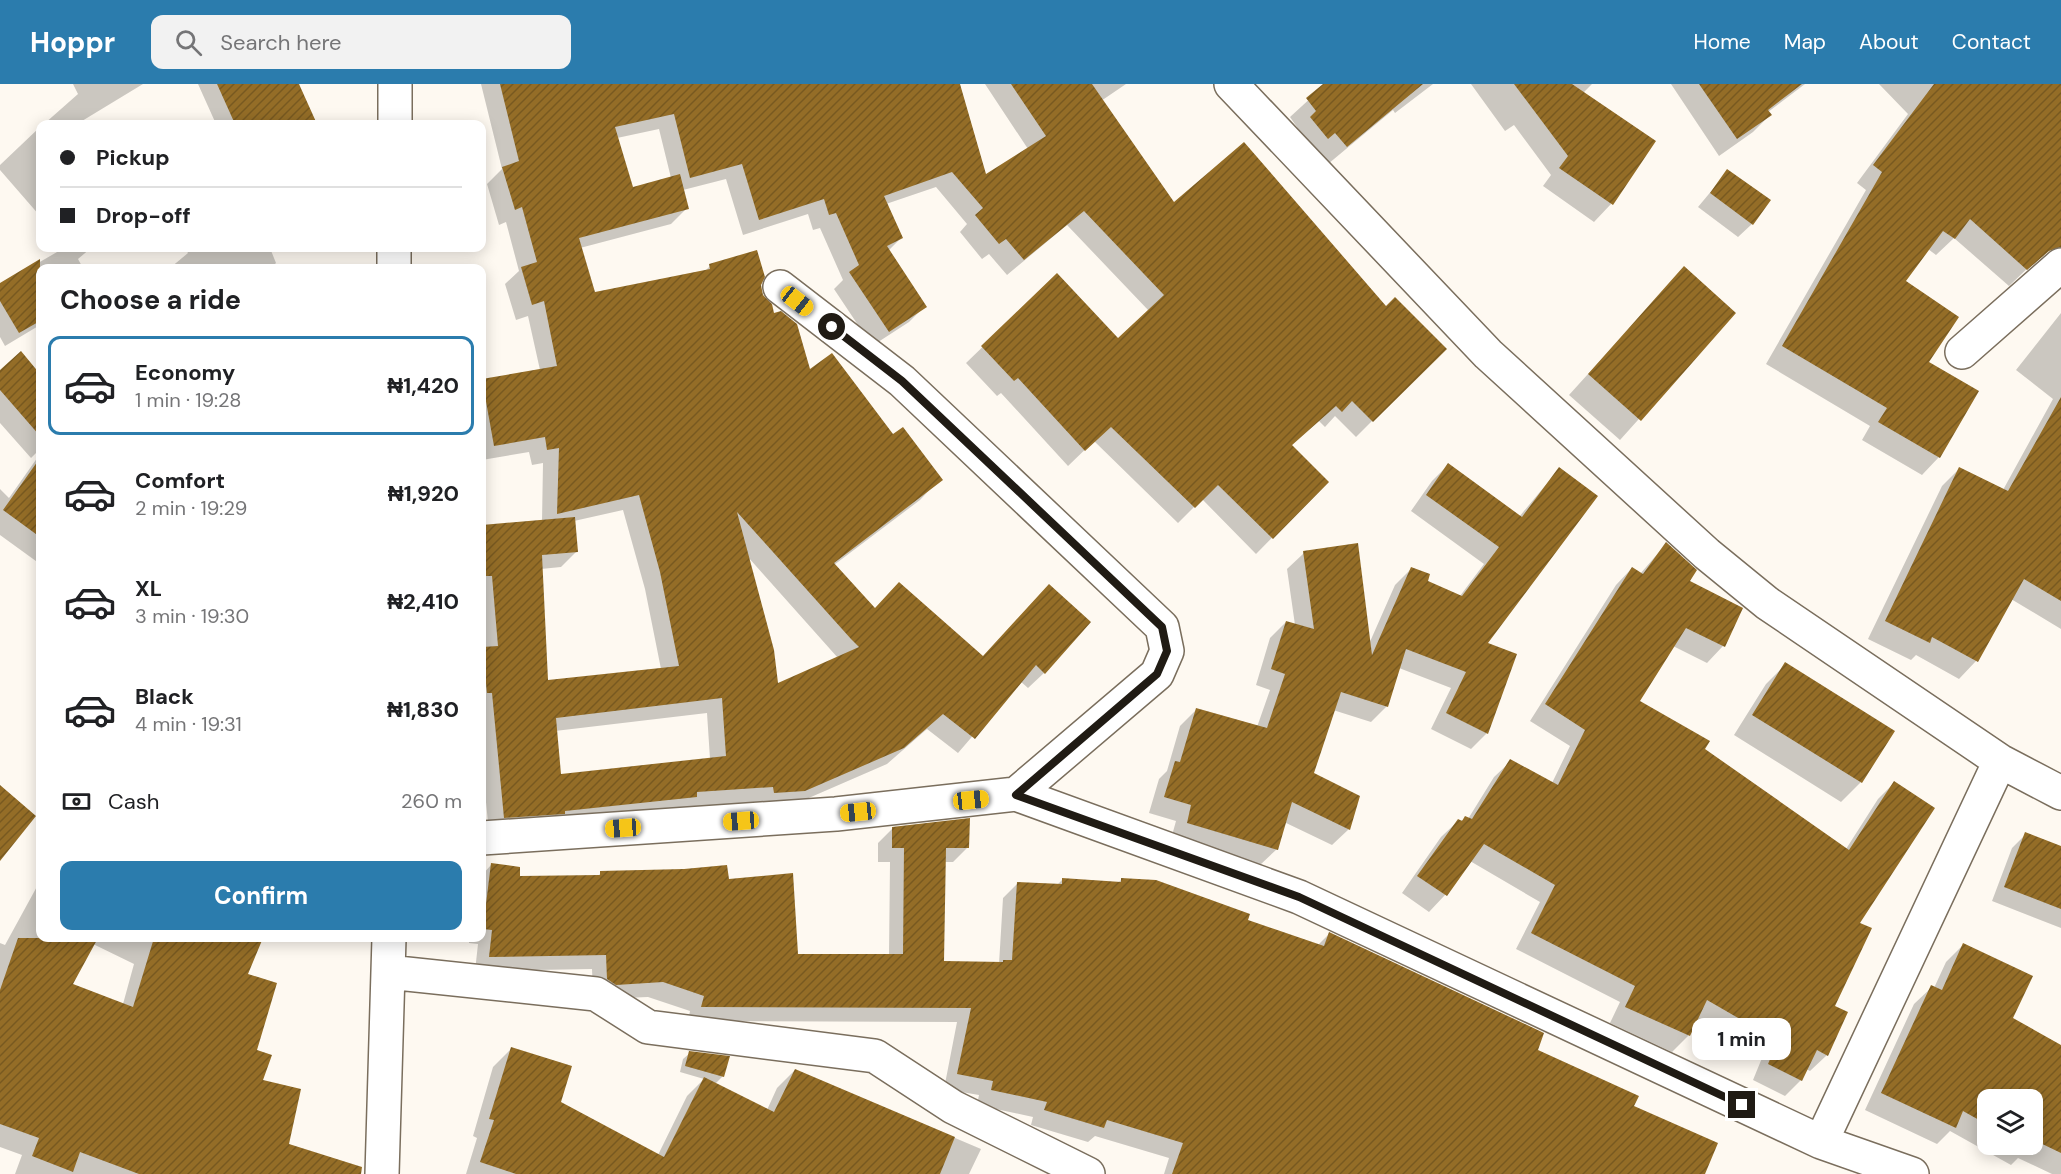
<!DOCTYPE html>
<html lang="en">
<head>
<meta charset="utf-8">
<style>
	body { margin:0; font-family:"DM Sans",sans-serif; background:#f2f2f2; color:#202124; height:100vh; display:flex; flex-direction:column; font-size:22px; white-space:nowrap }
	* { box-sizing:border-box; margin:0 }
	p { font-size:20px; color:#757577 }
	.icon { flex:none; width:33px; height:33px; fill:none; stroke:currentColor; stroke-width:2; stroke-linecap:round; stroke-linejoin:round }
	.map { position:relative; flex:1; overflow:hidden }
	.panel { position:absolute; left:36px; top:180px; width:450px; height:678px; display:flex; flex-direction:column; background:#fff; border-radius:12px; box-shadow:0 3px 15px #0003 }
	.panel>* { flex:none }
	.hud { position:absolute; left:36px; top:36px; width:450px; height:132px; border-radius:12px; box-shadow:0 3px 15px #0003; display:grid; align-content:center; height:132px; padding:0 24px; background:#fff }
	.buttons { position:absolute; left:1977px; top:1005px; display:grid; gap:12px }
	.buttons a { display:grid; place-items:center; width:66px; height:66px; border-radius:12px; background:#fff; box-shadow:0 3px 15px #0003; font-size:30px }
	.end { position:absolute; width:27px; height:27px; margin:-14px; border:8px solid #201b14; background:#fff; box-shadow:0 0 0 3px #fff }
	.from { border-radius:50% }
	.bubble { position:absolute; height:42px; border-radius:12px; background:#fff; box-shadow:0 3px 15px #0003; font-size:20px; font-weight:700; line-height:42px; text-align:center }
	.car { position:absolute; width:18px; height:36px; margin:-18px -9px; border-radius:8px; box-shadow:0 0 4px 2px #0007; background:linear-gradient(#f5c518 24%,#345 0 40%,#f5c518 0 76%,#345 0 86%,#f5c518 0) }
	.hud b { display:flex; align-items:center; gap:21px; height:57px; font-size:22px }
	.hud b+b { border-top:2px solid #e0e0e0 }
	.hud i { width:15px; height:15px; background:#202124 }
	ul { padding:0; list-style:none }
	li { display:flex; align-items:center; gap:18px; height:99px; margin:0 12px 9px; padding:0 12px; border:3px solid transparent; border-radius:12px }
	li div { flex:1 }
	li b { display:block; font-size:22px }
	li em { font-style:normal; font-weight:700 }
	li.on { border-color:#2b7cad }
	li>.icon { width:54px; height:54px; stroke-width:1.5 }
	h2 { padding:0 24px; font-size:27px; line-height:72px }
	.pay { display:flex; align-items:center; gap:15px; height:66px; padding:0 24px; font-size:22px }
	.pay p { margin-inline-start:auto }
	.button { display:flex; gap:12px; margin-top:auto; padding:12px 24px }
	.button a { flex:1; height:69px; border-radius:12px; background:#2b7cad; color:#fff; font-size:24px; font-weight:700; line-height:69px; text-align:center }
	header { display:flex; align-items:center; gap:36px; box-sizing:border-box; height:84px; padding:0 30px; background:#2b7cad; color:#fff }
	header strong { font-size:28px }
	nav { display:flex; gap:33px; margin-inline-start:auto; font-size:21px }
	.search { width:420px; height:54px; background:#f2f2f2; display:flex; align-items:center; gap:15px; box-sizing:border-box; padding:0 21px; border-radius:12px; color:#757577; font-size:22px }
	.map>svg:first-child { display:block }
	.shadow { fill:#0003; fill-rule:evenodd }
	.building { fill:url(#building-hatch); fill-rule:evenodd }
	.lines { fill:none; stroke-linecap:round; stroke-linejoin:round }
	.minor-casing { stroke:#7a6e5d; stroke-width:36 }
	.minor { stroke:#fff; stroke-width:33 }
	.route { stroke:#201b14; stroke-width:8 }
</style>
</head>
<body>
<header>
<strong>Hoppr</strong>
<div class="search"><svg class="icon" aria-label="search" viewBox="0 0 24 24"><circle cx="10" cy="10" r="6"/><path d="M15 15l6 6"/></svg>Search here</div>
<nav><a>Home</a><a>Map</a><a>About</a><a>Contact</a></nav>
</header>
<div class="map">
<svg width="2061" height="1090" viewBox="0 0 2061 1090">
	<defs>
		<pattern id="building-hatch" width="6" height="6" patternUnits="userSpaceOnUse" patternTransform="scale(1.5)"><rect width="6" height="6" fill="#946d27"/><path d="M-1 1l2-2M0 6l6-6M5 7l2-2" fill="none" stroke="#785920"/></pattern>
	</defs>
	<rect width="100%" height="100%" fill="#fef9f1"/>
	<path class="shadow" d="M73,0H143L82,37L85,40H44L78,10Z
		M198,0H297L316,40H216Z
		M481,0H959L986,93L1028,65L985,0H1126L1101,17L1174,121L1386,225L1444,265L1356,353L1335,332L1325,343L1319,337L1291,362L1327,398L1256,470L1202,415L1178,439L1094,357L1068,382L1001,309L997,312L966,279L1057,191L1118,256L1149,227L1067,141L1007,191L989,170L982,175L960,148L967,140L936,103L886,120L901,154L888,167L925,222L909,238L872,262L834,205L843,196L820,144L813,146L808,130L743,151L726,95L683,106L687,124L671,140L580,164L594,210L704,188L710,182L760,201L762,211L810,288L893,353L936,399L920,416L834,481L874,526L983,574L1034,517L1044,589L1028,604L1020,597L958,669L927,645L887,680L788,723L758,724V718L685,723L679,729L489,749L482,677V442L542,437L543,379L532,381L529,368L482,376V298L540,286L528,232L516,236L505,200L519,187L506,138L499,141L487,100L502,85ZM659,45L671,94L632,105L617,54ZM623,426L645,505L661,585L547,598L541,485L561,483L577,467L574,437ZM748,473L838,574L777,601ZM707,629L710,675L560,692L555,647Z
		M1326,0H1433L1395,29L1393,26L1328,80L1293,52L1299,46L1290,33Z
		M1471,0H1592L1583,9L1611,120L1594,138L1543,102L1551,91L1514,41L1505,47Z
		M1671,0H1805L1768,28L1770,31L1753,48L1719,72Z
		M1879,0H2061V152L2009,202L1954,154L1936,171L1928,165L1904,197L1927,279L1939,373L1922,391L1862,356L1870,342L1766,280L1866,106L1857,99L1908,30Z
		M40,43V132L0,86V81Z
		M1728,87L1752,140L1738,153L1698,123Z
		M64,164H91L78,175L83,184H40V241L5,262L0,253V201Z
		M185,164H270L276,179L271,184H170L188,169Z
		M1684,184L1734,229L1620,356L1569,311Z
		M2061,229V545L2011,515L1976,577L1959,595L1916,571L1911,576L1868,555L1942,402L1959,385L2003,406L2053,315L2016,286Z
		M21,269L40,293V365L31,374L0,339V288Z
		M40,370V480L0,451V405L9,414Z
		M1448,381L1519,433L1559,385L1485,560L1487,649L1471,665L1431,645L1451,604L1399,584L1387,622L1371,638L1333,626L1312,690L1349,745L1332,761L1284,738L1277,765L1260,781L1171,755L1176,737L1149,729L1159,695L1167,687L1180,642L1196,626L1257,643L1270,606L1256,601L1270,554L1286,538L1295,541L1287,485L1304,469L1369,560L1395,501L1411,485L1426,497L1460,512L1484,480L1411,427L1432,397Z
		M1666,460L1723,562L1707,579L1673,562L1637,618L1846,765L1878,715L1894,699L1833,922L1827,971L1810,987L1806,985L1801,996L1785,1012L1753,996L1762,974L1696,935L1688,952L1672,968L1610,939L1620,918L1516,865L1540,818L1470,777L1445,811L1429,828L1402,809L1441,753L1458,737L1468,735L1494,693L1511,677L1552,699L1570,662L1530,637L1616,501L1632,484L1640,490Z
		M1786,580L1861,698L1841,718L1734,651L1766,600Z
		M893,744L968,763L953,778H944L942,879L999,880L1003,814L1018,799L1056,802L1063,795L1118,799L1122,795L1318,861L1329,850L1632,1022L1703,1090H1164L1169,1074L1095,1052L1088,1058L1031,1041L1033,1033L977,1021L979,1011L944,1005L957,938L688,937L690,927L648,913L601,915L593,910L592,885L475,887L478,860L469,859V854H482V791L491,781L518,794L597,793L601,789L728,797L796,871L889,872L890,778H878V759Z
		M2026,750L2061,764V844L1992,817L2012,764Z
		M40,797V854H261L246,891L261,997L287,1062L311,1090H15L22,1071L0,1063V859L5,861ZM93,860L134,880L123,920L71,901Z
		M1963,861L2011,935L2061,962V1090H2052L2018,1074L2011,1081L1950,1047L1937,1060L1865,1026L1914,920L1932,903L1934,904L1946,878ZM1988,1016H2032V1060H1988Z
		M511,965L559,1019L658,1071L687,1012L704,995L680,988L683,975L690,969L723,992L715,1000L767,1026L777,1004L795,986L981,1065L969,1090H466L477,1054L473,1052L493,983Z"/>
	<path class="building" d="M217,0H299L317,40H235Z
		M500,0H960L986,90L1046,52L1011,0H1092L1174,118L1244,58L1386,222L1395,213L1447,265L1373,338L1352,317L1342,328L1336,322L1292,361L1329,398L1273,455L1218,401L1195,424L1111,343L1085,367L1018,294L1014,297L981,262L1057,189L1118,254L1164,211L1084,127L1024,176L1006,155L999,160L975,131L983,124L952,88L884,112L903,154L887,162L927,223L889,248L849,188L859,181L836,129L829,131L824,115L759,136L742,80L690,94L674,30L615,43L633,103L680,90L689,125L579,154L595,208L710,185L709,180L757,166L765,193L761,201L763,211L772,220L774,229L781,227L797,240L810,285L832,269L893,350L903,343L943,396L834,479L875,524L899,498L983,572L1049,500L1091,538L1045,590L1036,581L975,655L943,630L904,664L805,707L774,709L773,703L697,708V713L565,727V730L504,734L492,609H487L482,563L498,562L492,492H482V441L575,433L578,468L542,471L548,596L679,582L660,488L639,411L557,430L559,364L547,366L545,353L494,362L482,295L557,282L544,217L532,221L521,183L537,178L522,123L515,126L502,83L519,77ZM737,428L851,555L859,563L778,599L774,566ZM722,614L726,672L561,690L556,634Z
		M1323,0H1423L1347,63L1335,49L1328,55L1310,33L1316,27L1306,14Z
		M1514,0H1572L1656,57L1613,121L1559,84L1568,72Z
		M1699,0H1802L1768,26L1772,31L1737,55Z
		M1934,0H2061V163L2049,167L2027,186L1970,135L1955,155L1943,147L1906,197L1959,233L1929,278L1979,307L1940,374L1878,338L1887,324L1782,262L1882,88L1873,81Z
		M1727,85L1771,116L1753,141L1710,109Z
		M40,175V237L19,249L0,217V199Z
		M1684,182L1736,229L1641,337L1588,290Z
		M21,267L40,290V352L0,306V286Z
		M2061,313V517L2024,495L1978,578L1932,553L1930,559L1885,537L1959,383L2008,407Z
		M40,374V453L3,426Z
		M1448,379L1522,433L1559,383L1598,412L1488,559L1517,570L1488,650L1446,629L1466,588L1406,565L1388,623L1341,608L1314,689L1360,712L1350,746L1292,718L1278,766L1187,739L1191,721L1164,713L1175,677L1180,678L1196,624L1267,644L1285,590L1271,585L1286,537L1314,545L1303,467L1358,459L1372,571L1411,483L1430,490L1428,497L1462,512L1499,463L1426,411Z
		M1666,458L1697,486L1690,497L1743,524L1725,563L1686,544L1640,617L1710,657L1705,665L1849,766L1894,697L1935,724L1860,839L1872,844L1835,922L1848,928L1828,972L1817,966L1802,997L1768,980L1778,957L1707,916L1690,952L1625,923L1635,902L1531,849L1555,801L1484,760L1447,812L1417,792L1458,735L1462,737L1465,732L1472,735L1510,675L1558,701L1585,646L1545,620L1632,483L1643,490Z
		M1785,578L1895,647L1862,699L1752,631Z
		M0,701L36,732L0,777Z
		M970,734L969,764H946L944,877L1003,878V876H1012L1017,798L1062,800V794L1121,798V794L1156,796L1250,830L1248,836L1324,862L1329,848L1544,949L1538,966L1639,1012L1634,1022L1718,1059L1705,1090H1172L1183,1059L1107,1036L1104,1044L1044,1026L1047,1018L991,1006L993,997L957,990L971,924L701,923L704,912L663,898L616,901L607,895L606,871L489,873L492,846L483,845L491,779L520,783V792L600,791V787L684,785L727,781L729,795L793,789L798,870H903L904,764H892V743Z
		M2025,748L2061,762V825L2004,803Z
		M18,854H98L73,900L133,923L154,854H263L248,890L277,899L257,966L272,971L263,996L301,1005L289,1060L362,1083L361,1090H139L80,1068L73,1088L32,1072L39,1054L0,1040V906Z
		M1963,859L2033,892L2013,934L2061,961V1069L2034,1056L2032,1059V1016H1988V1041L1963,1027L1956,1044L1881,1009L1931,901L1942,906Z
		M511,963L572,982L561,1018L664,1073L704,993L774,1028L795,985L955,1053L940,1090H516L480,1078L494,1036L489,1035Z
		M689,967L730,972L724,993L685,982Z"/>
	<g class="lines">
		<g class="minor-casing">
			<path id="minor" d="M1231,0L1488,270L1707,470L1767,519L2000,677L2061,709
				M395,40V0
				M394,184V164
				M780,203L902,297L1162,543L1167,567L1157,590L1016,710
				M1962,268L2061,181
				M482,754L836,730L1016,710L1299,813L1821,1058L1912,1090
				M388,888L596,910L648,943L875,972L953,1023L1088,1090
				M1821,1058L2000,677
				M382,1090L389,854"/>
		</g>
		<use href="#minor" class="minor"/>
	</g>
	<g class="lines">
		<path class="route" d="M832,243L902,297L1162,543L1167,567L1157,590L1016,711L1299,813L1742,1021"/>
	</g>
</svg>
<div class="buttons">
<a><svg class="icon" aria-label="layers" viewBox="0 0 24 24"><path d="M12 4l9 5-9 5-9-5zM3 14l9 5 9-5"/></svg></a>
</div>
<i class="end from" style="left:832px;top:243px"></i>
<i class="end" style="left:1742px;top:1021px"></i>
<div class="bubble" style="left:1692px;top:934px;width:99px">1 min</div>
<i class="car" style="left:797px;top:217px;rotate:128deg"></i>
<i class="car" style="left:971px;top:716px;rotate:84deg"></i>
<i class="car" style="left:858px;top:728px;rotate:264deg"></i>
<i class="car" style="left:741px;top:737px;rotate:266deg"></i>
<i class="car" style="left:623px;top:744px;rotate:266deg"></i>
<div class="hud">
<b><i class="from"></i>Pickup</b>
<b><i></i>Drop-off</b>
</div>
<section class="panel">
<h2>Choose a ride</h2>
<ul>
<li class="on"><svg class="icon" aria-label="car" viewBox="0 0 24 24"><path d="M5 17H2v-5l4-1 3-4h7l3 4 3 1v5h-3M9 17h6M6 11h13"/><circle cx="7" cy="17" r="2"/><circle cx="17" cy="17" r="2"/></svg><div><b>Economy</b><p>1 min · 19:28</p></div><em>₦1,420</em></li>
<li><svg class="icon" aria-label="car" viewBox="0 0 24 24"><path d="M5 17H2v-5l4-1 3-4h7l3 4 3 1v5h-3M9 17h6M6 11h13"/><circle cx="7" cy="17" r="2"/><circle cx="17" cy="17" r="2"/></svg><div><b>Comfort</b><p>2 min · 19:29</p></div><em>₦1,920</em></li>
<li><svg class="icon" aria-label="car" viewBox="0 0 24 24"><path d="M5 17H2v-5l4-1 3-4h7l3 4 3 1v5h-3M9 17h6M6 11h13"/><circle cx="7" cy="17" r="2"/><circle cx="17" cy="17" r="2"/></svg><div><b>XL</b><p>3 min · 19:30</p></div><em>₦2,410</em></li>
<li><svg class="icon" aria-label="car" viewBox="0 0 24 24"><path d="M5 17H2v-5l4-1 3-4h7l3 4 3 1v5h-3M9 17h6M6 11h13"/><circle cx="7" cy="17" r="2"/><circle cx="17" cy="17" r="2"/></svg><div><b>Black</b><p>4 min · 19:31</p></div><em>₦1,830</em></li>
</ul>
<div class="pay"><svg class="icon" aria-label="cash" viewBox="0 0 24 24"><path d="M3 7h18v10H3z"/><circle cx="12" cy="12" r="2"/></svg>Cash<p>260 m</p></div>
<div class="button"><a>Confirm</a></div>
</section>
</div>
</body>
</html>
